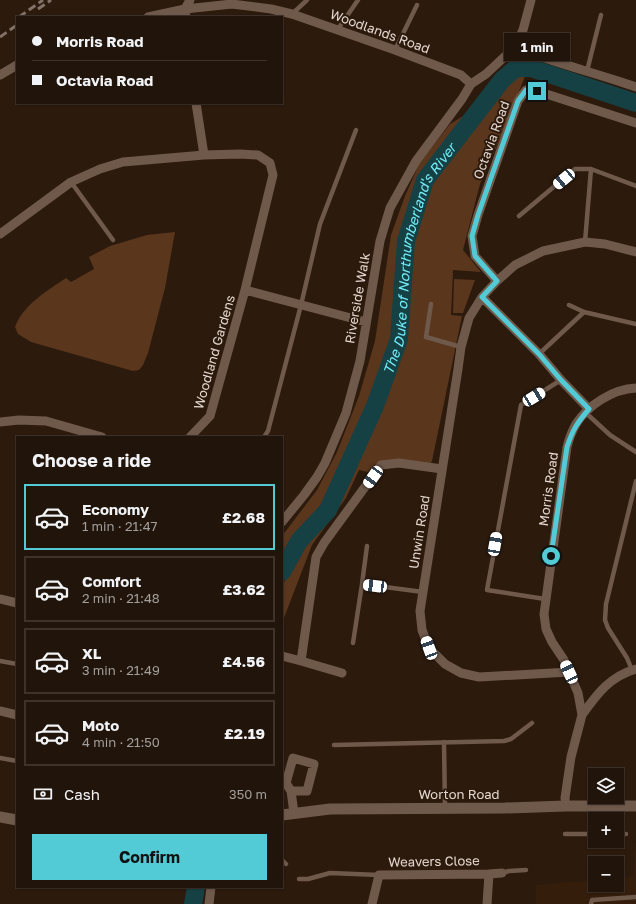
<!DOCTYPE html>
<html lang="en">
<head>
<meta charset="utf-8">
<style>
	body { margin:0; font-family:"Golos Text",sans-serif; background:#291d13; color:#f1f3f6; height:100vh; display:flex; flex-direction:column; font-size:15px; white-space:nowrap }
	* { box-sizing:border-box; margin:0 }
	p { font-size:13px; color:#a29e9c }
	.icon { flex:none; width:22px; height:22px; fill:none; stroke:currentColor; stroke-width:2; stroke-linecap:round; stroke-linejoin:round }
	.map { position:relative; flex:1; overflow:hidden }
	.panel { position:absolute; left:16px; top:436px; width:267px; height:452px; display:flex; flex-direction:column; background:#21140a; border-radius:0px; box-shadow:0 1px 3px #0004,0 0 0 1px #3e332b }
	.panel>* { flex:none }
	.top-card { position:absolute; left:16px; top:16px; width:267px; height:88px; border-radius:0px; box-shadow:0 1px 3px #0004,0 0 0 1px #3e332b; display:grid; align-content:center; height:88px; padding:0 16px; background:#21140a }
	.buttons { position:absolute; left:588px; top:768px; display:grid; gap:8px }
	.buttons a { display:grid; place-items:center; width:36px; height:36px; border-radius:0px; background:#21140a; box-shadow:0 1px 3px #0004,0 0 0 1px #3e332b; font-size:20px }
	.end { position:absolute; width:18px; height:18px; margin:-9px; border:5px solid #52cbd7; background:#111; box-shadow:0 0 0 2px #111 }
	.from { border-radius:50% }
	.bubble { position:absolute; height:28px; border-radius:0px; background:#21140a; box-shadow:0 1px 3px #0004,0 0 0 1px #3e332b; font-size:13px; font-weight:700; line-height:28px; text-align:center }
	.car { position:absolute; width:12px; height:24px; margin:-12px -6px; border-radius:5px; box-shadow:0 0 3px 1px #0007; background:linear-gradient(#fff 24%,#345 0 40%,#fff 0 76%,#345 0 86%,#fff 0) }
	.top-card b { display:flex; align-items:center; gap:14px; height:38px; font-size:15px }
	.top-card b+b { border-top:1px solid #3e332b }
	.top-card i { width:10px; height:10px; background:#f1f3f6 }
	ul { padding:0; list-style:none }
	li { display:flex; align-items:center; gap:12px; height:66px; margin:0 8px 6px; padding:0 8px; border:2px solid #3e332b; border-radius:0px }
	li div { flex:1 }
	li b { display:block; font-size:15px }
	li em { font-style:normal; font-weight:700 }
	li.current { border-color:#52cbd7 }
	li>.icon { width:36px; height:36px; stroke-width:1.5 }
	h2 { padding:0 16px; font-size:18px; line-height:48px }
	.pay { display:flex; align-items:center; gap:10px; height:44px; padding:0 16px; font-size:15px }
	.pay p { margin-inline-start:auto }
	.action { display:flex; gap:8px; margin-top:auto; padding:8px 16px }
	.action a { flex:1; height:46px; border-radius:0px; background:#52cbd7; color:#111; font-size:16px; font-weight:700; line-height:46px; text-align:center }
	.map>svg:first-child { display:block }
	.built { fill:#351d0c }
	.green { fill:#5a361d }
	.lines { fill:none; stroke-linecap:round; stroke-linejoin:round }
	.river { stroke:#154145; stroke-width:18 }
	.service { stroke:#6f594b; stroke-width:4.5 }
	.minor { stroke:#6f594b; stroke-width:9 }
	.tertiary { stroke:#6f594b; stroke-width:11 }
	.rail { stroke:#827167; stroke-width:3; stroke-dasharray:8 4; stroke-linecap:butt }
	.route { stroke:#52cbd7; stroke-width:5 }
	.labels { text-anchor:middle; dominant-baseline:central; stroke-width:4; stroke-linejoin:round; paint-order:stroke }
	.street-label { font-size:13px; fill:#e5d7cf; stroke:#2c1a0d }
	.water-label { font-size:14px; font-style:italic; fill:#72ecf8; stroke:#2c1a0d }
</style>
</head>
<body>
<div class="map">
<svg width="636" height="904" viewBox="0 0 636 904">
	<rect width="100%" height="100%" fill="#2c1a0d"/>
	<path class="built" d="M636,838V904H536V885L595,880V885H617V878L634,877Z"/>
	<path class="green" d="M520,76H525L506,125L480,184L463,250L481,272L453,270L451,315L462,316L432,461L430,464L378,462L368,472L359,470L346,498L312,545L282,623V587L284,583L300,548L317,526L333,510L353,468L397,361L403,339L410,247L429,184L491,101L508,82Z
		M470,112L471,115L422,178L402,242L397,321L389,350L352,446L331,491L299,534L282,562V536L317,490L337,452L359,396L375,341L391,235L405,196L420,162L450,124Z
		M175,232L165,288L148,353L143,365L139,370L133,371L31,342L18,334L15,327C23,305 48,290 66,278L71,282L94,269L89,257L110,246L147,235Z
		M454,279L475,280L463,313H453Z"/>
	<g class="lines">
		<g class="river">
			<path id="s1" d="M282,572L299,541L328,510L375,406L399,339L406,241L425,180L502,80L516,68H531L636,103"/>
			<path d="M193,904L196,887"/>
		</g>
		<path class="service" d="M292,14L307,0
			M338,29L358,0
			M395,50L417,5
			M587,71L601,15
			M71,182L113,240
			M519,216L575,169H591L636,186
			M585,242L591,169
			M431,304L426,337L461,347
			M569,305L584,312L636,324
			M539,354L584,312
			M586,413L610,435L636,452
			M264,437L268,431L301,305L320,224L356,130
			M367,546L362,584L423,592
			M545,599L487,590L521,405L561,380
			M353,643L362,584
			M0,661L17,664
			M632,670L627,658L608,628L605,620L606,604L636,481
			M444,742L445,808
			M334,745L504,741L511,739L532,723
			M0,758L17,761
			M601,807V819
			M565,834H595
			M617,834H626
			M282,860L286,864
			M502,873L509,871L526,870
			M299,879H308L330,873L379,875
			M591,904L592,900L636,897"/>
		<path class="minor" d="M148,17L185,9L232,4L271,9L292,14L395,50L461,75L471,84
			M186,17L185,9L190,0
			M515,47C554,63 596,73 636,87
			M0,75L17,65
			M196,103L204,155L240,154L258,155L270,163L273,175L245,290
			M0,234L71,182L100,169L123,162L204,155
			M497,281L475,256L472,236L478,215L518,101L526,90L537,91L636,123
			M482,297L539,354L561,380L589,409
			M0,422L19,420L46,421L102,437
			M190,437L210,416L245,290L366,322
			M282,522L304,495L317,477L325,463L346,413L360,361L380,241L390,208L416,161L462,99L471,84L486,74L515,47L523,30L531,0
			M0,599L17,603
			M282,656L301,661
			M569,672L479,677L461,673L445,664L429,648L422,630L420,611L458,369L461,347L469,318L482,297L497,281L515,265L543,251L585,242L605,244L636,252
			M342,673L301,661L316,557L324,543L381,465L399,463L442,469
			M0,711L17,715
			M582,715C597,694 610,676 636,669
			M293,758L314,764L307,791H291L286,783Z
			M291,791L294,813
			M566,806L565,798L571,757L582,715L578,693L564,660L552,642L546,629L544,614L567,447C569,439 572,431 576,424C588,405 613,389 636,388
			M489,874L502,873
			M209,904L211,887
			M372,904L379,875L489,874L487,904"/>
		<path class="tertiary" d="M282,815L330,809L505,808L566,806H636
			M0,817L17,820"/>
		<path class="rail" d="M38,9L51,0
			M19,17L43,0
			M0,37L17,25"/>
	</g>
	<g class="lines">
		<path class="route" d="M537,91L526,90L518,101L478,215L472,236L475,256L497,281L482,297L539,354L561,380L589,409C577,423 573,429 567,447L551,556"/>
	</g>
	<g class="labels">
		<g class="street-label">
			<text transform="translate(380 31) rotate(20)">Woodlands Road</text>
			<text transform="translate(491 140) rotate(-70)">Octavia Road</text>
			<text transform="translate(357 298) rotate(-80)">Riverside Walk</text>
			<text transform="translate(214 352) rotate(-74)">Woodland Gardens</text>
			<text transform="translate(548 489) rotate(-82)">Morris Road</text>
			<text transform="translate(419 532) rotate(-81)">Unwin Road</text>
			<text x="459" y="794">Worton Road</text>
			<text transform="translate(434 861) rotate(-1)">Weavers Close</text>
		</g>
		<g class="water-label">
			<text stroke="none"><textPath href="#s1" startOffset="348">The Duke of Northumberland's River</textPath></text>
		</g>
	</g>
</svg>
<div class="buttons">
<a><svg class="icon" aria-label="layers" viewBox="0 0 24 24"><path d="M12 4l9 5-9 5-9-5zM3 14l9 5 9-5"/></svg></a>
<a>+</a>
<a>−</a>
</div>
<i class="end from" style="left:551px;top:556px"></i>
<i class="end" style="left:537px;top:91px"></i>
<div class="bubble" style="left:504px;top:33px;width:66px">1 min</div>
<i class="car" style="left:564px;top:179px;rotate:230deg"></i>
<i class="car" style="left:534px;top:397px;rotate:59deg"></i>
<i class="car" style="left:373px;top:477px;rotate:216deg"></i>
<i class="car" style="left:495px;top:544px;rotate:10deg"></i>
<i class="car" style="left:375px;top:586px;rotate:277deg"></i>
<i class="car" style="left:429px;top:648px;rotate:340deg"></i>
<i class="car" style="left:569px;top:672px;rotate:335deg"></i>
<div class="top-card">
<b><i class="from"></i>Morris Road</b>
<b><i></i>Octavia Road</b>
</div>
<section class="panel">
<h2>Choose a ride</h2>
<ul>
<li class="current"><svg class="icon" aria-label="car" viewBox="0 0 24 24"><path d="M5 17H2v-5l4-1 3-4h7l3 4 3 1v5h-3M9 17h6M6 11h13"/><circle cx="7" cy="17" r="2"/><circle cx="17" cy="17" r="2"/></svg><div><b>Economy</b><p>1 min · 21:47</p></div><em>£2.68</em></li>
<li><svg class="icon" aria-label="car" viewBox="0 0 24 24"><path d="M5 17H2v-5l4-1 3-4h7l3 4 3 1v5h-3M9 17h6M6 11h13"/><circle cx="7" cy="17" r="2"/><circle cx="17" cy="17" r="2"/></svg><div><b>Comfort</b><p>2 min · 21:48</p></div><em>£3.62</em></li>
<li><svg class="icon" aria-label="car" viewBox="0 0 24 24"><path d="M5 17H2v-5l4-1 3-4h7l3 4 3 1v5h-3M9 17h6M6 11h13"/><circle cx="7" cy="17" r="2"/><circle cx="17" cy="17" r="2"/></svg><div><b>XL</b><p>3 min · 21:49</p></div><em>£4.56</em></li>
<li><svg class="icon" aria-label="car" viewBox="0 0 24 24"><path d="M5 17H2v-5l4-1 3-4h7l3 4 3 1v5h-3M9 17h6M6 11h13"/><circle cx="7" cy="17" r="2"/><circle cx="17" cy="17" r="2"/></svg><div><b>Moto</b><p>4 min · 21:50</p></div><em>£2.19</em></li>
</ul>
<div class="pay"><svg class="icon" aria-label="cash" viewBox="0 0 24 24"><path d="M3 7h18v10H3z"/><circle cx="12" cy="12" r="2"/></svg>Cash<p>350 m</p></div>
<div class="action"><a>Confirm</a></div>
</section>
</div>
</body>
</html>
